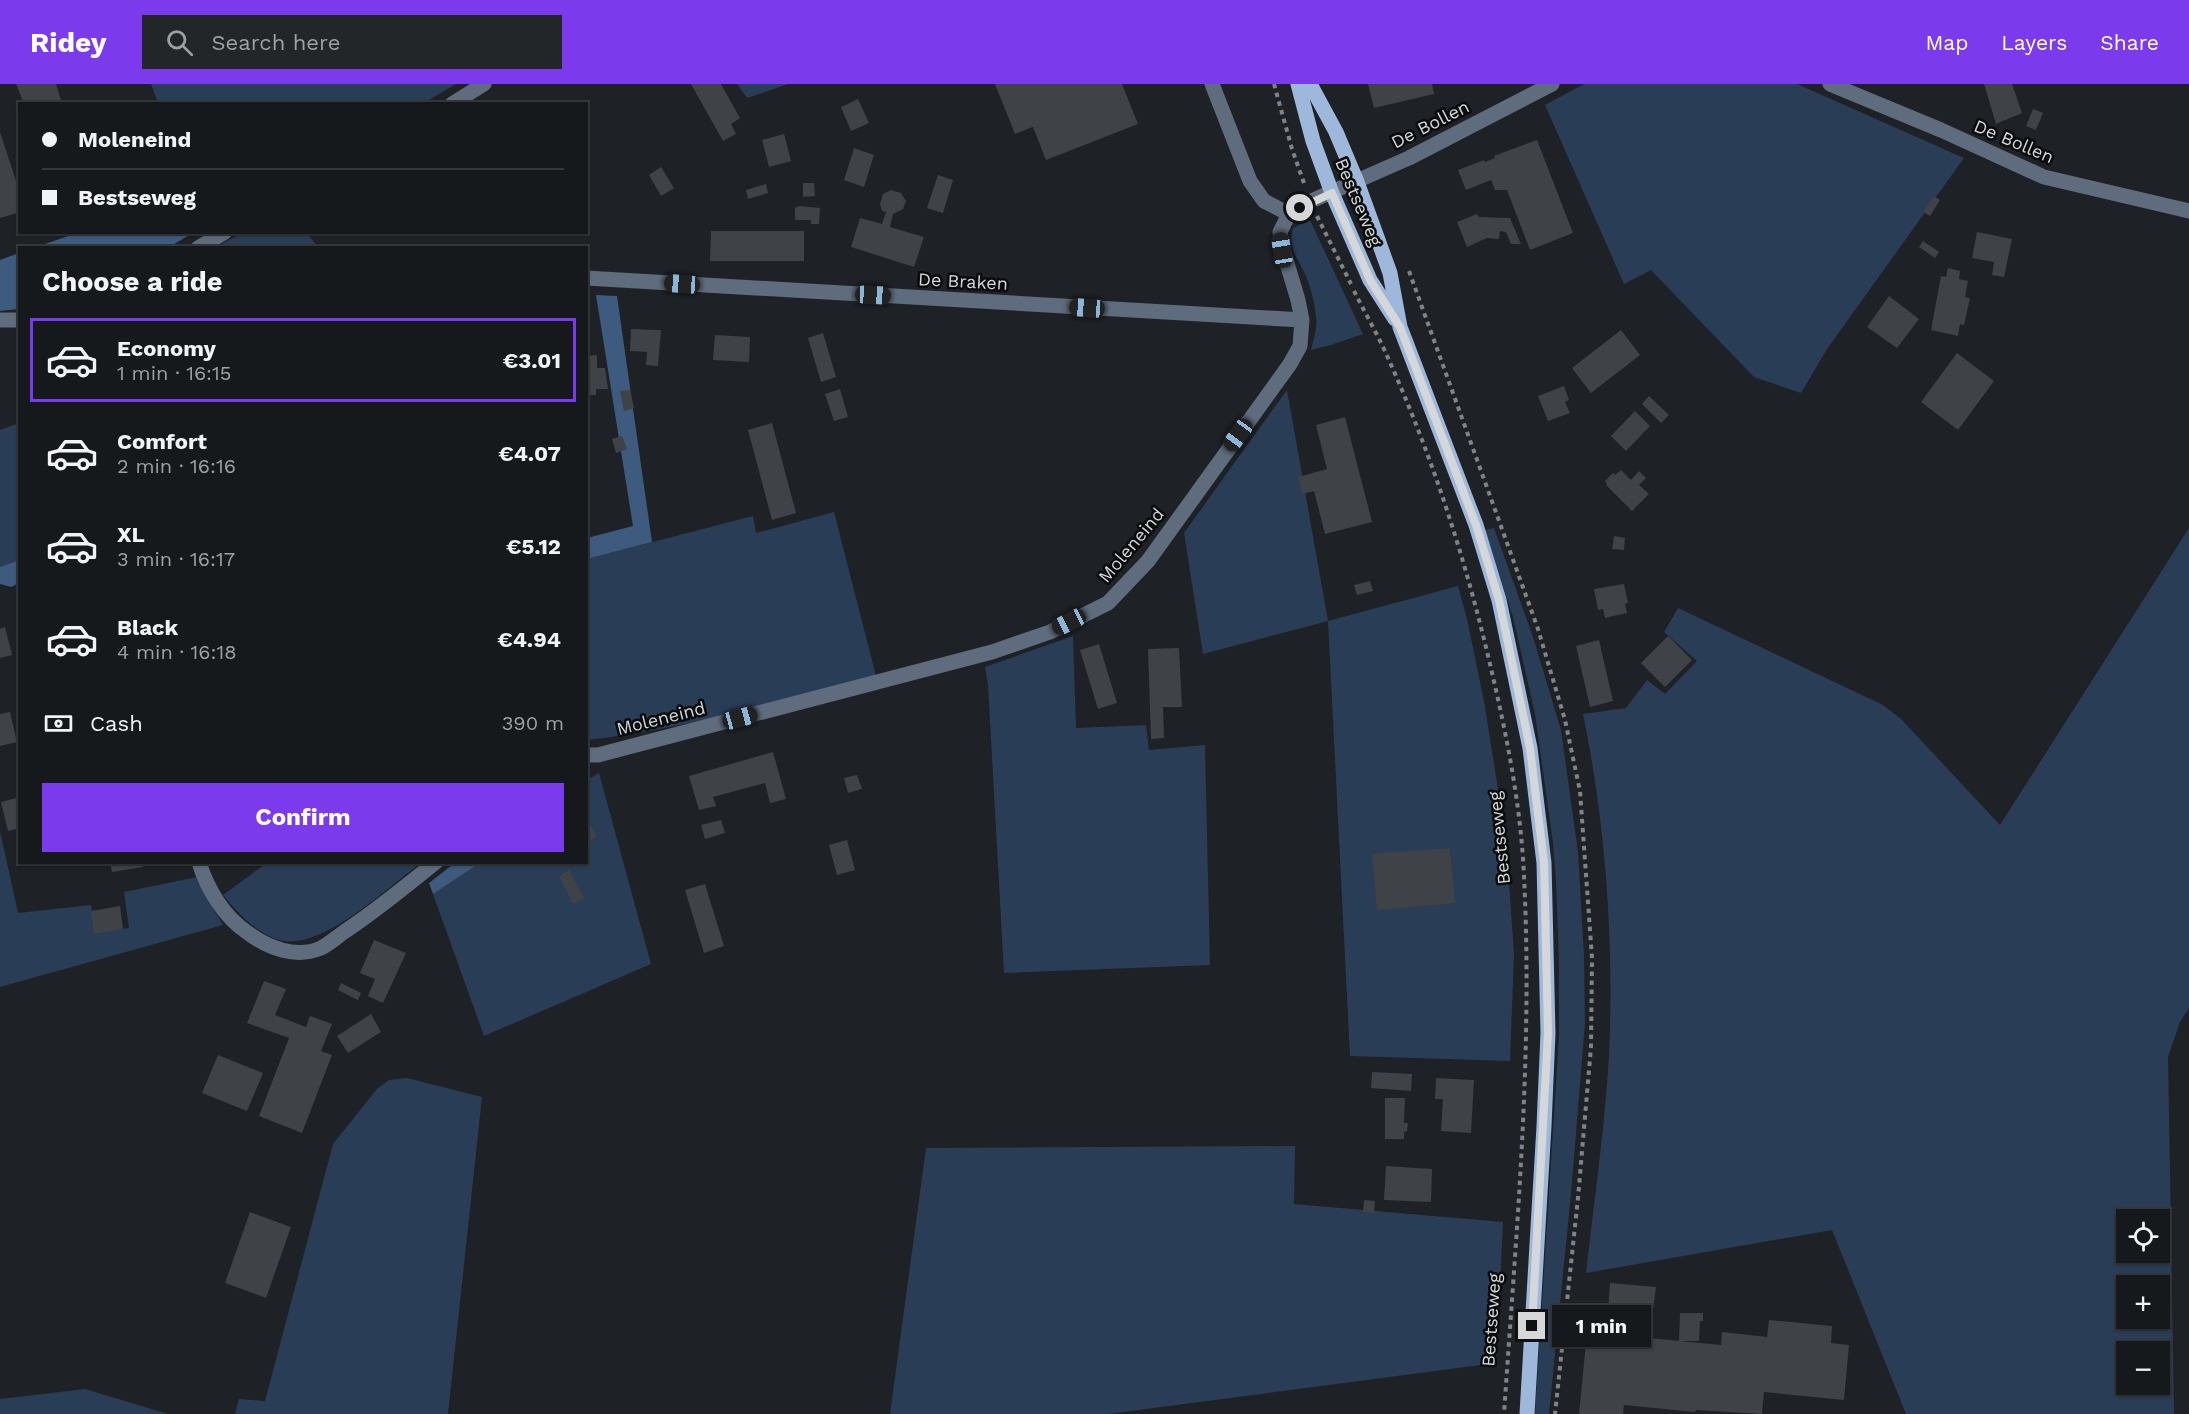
<!DOCTYPE html>
<html lang="en">
<head>
<meta charset="utf-8">
<style>
	body { margin:0; font-family:"Work Sans",sans-serif; background:#232629; color:#f1f3f6; height:100vh; display:flex; flex-direction:column; font-size:22px; white-space:nowrap }
	* { box-sizing:border-box; margin:0 }
	p { font-size:20px; color:#9ea0a3 }
	.icon { flex:none; width:33px; height:33px; fill:none; stroke:currentColor; stroke-width:2; stroke-linecap:round; stroke-linejoin:round }
	.map { position:relative; flex:1; overflow:hidden }
	.side { position:absolute; left:18px; top:162px; width:570px; height:618px; display:flex; flex-direction:column; background:#16191c; border-radius:0px; box-shadow:0 2px 4px #0004,0 0 0 2px #35383b }
	.side>* { flex:none }
	.banner { position:absolute; left:18px; top:18px; width:570px; height:132px; border-radius:0px; box-shadow:0 2px 4px #0004,0 0 0 2px #35383b; display:grid; align-content:center; height:132px; padding:0 24px; background:#16191c }
	.fabs { position:absolute; left:2116px; top:1125px; display:grid; gap:12px }
	.fabs a { display:grid; place-items:center; width:54px; height:54px; border-radius:0px; background:#16191c; box-shadow:0 2px 4px #0004,0 0 0 2px #35383b; font-size:30px }
	.end { position:absolute; width:27px; height:27px; margin:-14px; border:8px solid #d5d7da; background:#111; box-shadow:0 0 0 3px #111 }
	.from { border-radius:50% }
	.bubble { position:absolute; height:42px; border-radius:0px; background:#16191c; box-shadow:0 2px 4px #0004,0 0 0 2px #35383b; font-size:20px; font-weight:700; line-height:42px; text-align:center }
	.car { position:absolute; width:18px; height:36px; margin:-18px -9px; border-radius:8px; box-shadow:0 0 4px 2px #0007; background:linear-gradient(#222 24%,#8ab4d8 0 40%,#222 0 76%,#8ab4d8 0 86%,#222 0) }
	.banner b { display:flex; align-items:center; gap:21px; height:57px; font-size:22px }
	.banner b+b { border-top:2px solid #35383b }
	.banner i { width:15px; height:15px; background:#f1f3f6 }
	ul { padding:0; list-style:none }
	li { display:flex; align-items:center; gap:18px; height:84px; margin:0 12px 9px; padding:0 12px; border:3px solid transparent; border-radius:0px }
	li div { flex:1 }
	li b { display:block; font-size:22px }
	li em { font-style:normal; font-weight:700 }
	li.active { border-color:#7c3aed }
	li>.icon { width:54px; height:54px; stroke-width:1.5 }
	h2 { padding:0 24px; font-size:27px; line-height:72px }
	.pay { display:flex; align-items:center; gap:15px; height:66px; padding:0 24px; font-size:22px }
	.pay p { margin-inline-start:auto }
	.action { display:flex; gap:12px; margin-top:auto; padding:12px 24px }
	.action a { flex:1; height:69px; border-radius:0px; background:#7c3aed; color:#fff; font-size:24px; font-weight:700; line-height:69px; text-align:center }
	header { display:flex; align-items:center; gap:36px; box-sizing:border-box; height:84px; padding:0 30px; background:#7c3aed; color:#fff }
	header strong { font-size:28px }
	nav { display:flex; gap:33px; margin-inline-start:auto; font-size:21px }
	.search { width:420px; height:54px; background:#232629; display:flex; align-items:center; gap:15px; box-sizing:border-box; padding:0 21px; border-radius:0px; color:#9ea0a3; font-size:22px }
	.map>svg:first-child { display:block }
	.green { fill:#2a3d57; fill-rule:evenodd }
	.forest { fill:#3e5a7f }
	.building { fill:#3f4247 }
	.lines { fill:none; stroke-linecap:round; stroke-linejoin:round }
	.path { stroke:#818487; stroke-width:4; stroke-dasharray:4.5 4.5; stroke-linecap:butt }
	.minor { stroke:#5f6c7d; stroke-width:15 }
	.major { stroke:#9eb8db; stroke-width:15 }
	.route { stroke:#d5d7da; stroke-width:8 }
	.labels { text-anchor:middle; dominant-baseline:central; stroke-width:5; stroke-linejoin:round; paint-order:stroke }
	.street-label { font-size:18px; fill:#d5d7da; stroke:#090b0c }
</style>
</head>
<body>
<header>
<strong>Ridey</strong>
<div class="search"><svg class="icon" aria-label="search" viewBox="0 0 24 24"><circle cx="10" cy="10" r="6"/><path d="M15 15l6 6"/></svg>Search here</div>
<nav><a>Map</a><a>Layers</a><a>Share</a></nav>
</header>
<div class="map">
<svg width="2189" height="1330" viewBox="0 0 2189 1330">
	<rect width="100%" height="100%" fill="#1e2125"/>
	<path class="green" d="M151,0H456L422,20L158,19Z
		M737,0H788L747,14Z
		M1584,0H1797L1964,74L1827,265L1801,309L1754,293L1651,186L1624,200L1545,21Z
		M1310,136L1363,250L1331,261L1311,266C1313,256 1318,244 1316,233C1315,220 1311,205 1306,192C1298,174 1287,164 1293,144Z
		M242,149H307L318,163H216Z
		M1287,306L1328,537L1458,502L1467,535L1484,617L1506,755L1514,870L1510,977L1350,972L1328,537L1203,570L1184,449Z
		M19,339V476L0,483V346Z
		M834,428L876,592C781,617 685,645 587,656V475L753,432L756,449Z
		M1494,444L1533,553L1561,646L1578,768L1584,872L1585,939L1571,1110L1549,1330H1535L1559,952V878L1556,797L1553,759L1535,630L1513,533L1485,446Z
		M2189,444V924L2180,938L2168,973L2174,1330H1906L1832,1146L1586,1189C1594,1117 1605,1044 1609,971C1614,857 1606,742 1583,630L1626,624L1647,596L1665,610L1697,577L1664,548L1678,524L1883,621L1901,635L2000,741ZM2127,1136H2160V1168H2127ZM2127,1202H2160V1234H2127ZM2127,1268H2160V1300H2127Z
		M1073,552L1076,644L1146,641L1149,666L1205,661L1210,881L1004,889L988,601L985,583Z
		M599,689L651,880L484,952L433,810L480,779L586,778L587,696Z
		M0,747L18,829L91,821L96,848L129,844L124,808L197,793L204,810L223,841L0,903Z
		M268,778H421V779C387,803 319,871 276,855C254,847 237,828 223,811Z
		M407,994L482,1013L448,1330H235L239,1315L265,1317L333,1060L377,1005L389,996Z
		M1295,1062L1294,1120L1503,1138L1496,1279L1108,1330H890L926,1064Z
		M85,1305L168,1330H0V1315Z"/>
	<path class="forest" d="M80,148H193V149L169,163H36Z
		M19,169V225L0,227V176Z
		M596,211L617,212L652,458L587,475V454L633,442Z
		M19,476V499L11,503L0,500V483Z
		M456,778L480,779L433,810L429,799Z"/>
	<path class="building" d="M16,0H56L62,20H24Z
		M691,0H721L740,34L731,40L736,50L723,57Z
		M995,0H1122L1138,40L1046,76L1033,43L1015,50Z
		M1368,0H1432L1434,10L1374,24Z
		M1984,0H2012L2022,29L1996,40Z
		M858,15L869,39L851,47L841,23Z
		M2033,25L2043,29L2036,46L2026,42Z
		M0,48L20,109V128L0,134Z
		M784,50L791,77L769,83L762,56Z
		M1537,56L1573,149L1530,166L1507,106H1495L1491,96L1466,106L1458,86L1484,76L1485,78L1495,74L1494,72Z
		M854,64L874,71L864,103L844,96Z
		M661,83L674,104L661,112L649,91Z
		M938,91L953,96L943,129L927,124Z
		M803,99H814L815,112L803,113Z
		M766,100L768,109L748,115L746,106Z
		M891,106L901,109L906,117L903,125L893,130L890,143L924,153L914,183L851,163L860,134L882,140L886,128L882,127L880,120L883,110Z
		M1934,112L1940,116L1930,132L1923,128Z
		M799,122L820,124L819,140H811V136H795V124Z
		M1477,130L1479,133L1510,134L1521,160H1511L1506,148L1500,147L1499,155L1487,154L1467,163L1457,138Z
		M711,147H804V177H710Z
		M1977,148L2012,155L2004,193L1992,191L1994,178L1972,174Z
		M1923,157L1939,168L1935,174L1919,163Z
		M1948,184L1960,187L1959,195L1968,197L1965,213L1970,214L1964,241L1960,240L1958,252L1931,246L1941,192L1946,193Z
		M1889,212L1919,235L1897,264L1867,243Z
		M631,245L661,246L658,282L646,281L647,268L630,267Z
		M1621,246L1640,271L1591,309L1572,284Z
		M823,249L836,293L821,298L808,254Z
		M715,251L750,253L749,278L713,276Z
		M1957,269L1994,297L1958,346L1921,318Z
		M597,271V284H605L608,305H596V311H586V272Z
		M1564,302L1569,316L1565,318L1570,329L1548,337L1538,312Z
		M840,305L848,333L834,337L825,310Z
		M630,306L634,324L624,327L620,307Z
		M1649,312L1669,331L1661,339L1642,320Z
		M1635,327L1650,342L1626,367L1611,352Z
		M1345,333L1372,438L1325,450L1314,407L1302,410L1298,393L1327,385L1316,341Z
		M772,339L796,429L772,436L748,346Z
		M622,352L627,365L616,369L612,355Z
		M1621,386L1631,396L1639,387L1646,394L1639,401L1649,410L1632,427L1606,401L1607,400L1605,397L1613,389L1615,391Z
		M1614,452L1625,454L1624,466L1612,465Z
		M1370,497L1373,507L1357,511L1354,501Z
		M1624,500L1628,519L1625,520L1627,529L1605,534L1603,525L1598,526L1594,505Z
		M5,543L12,571L0,574V545Z
		M1668,552L1692,576L1665,603L1641,579Z
		M1599,556L1613,617L1590,623L1576,562Z
		M1099,560L1117,619L1098,625L1080,566Z
		M1179,564L1182,623H1163L1164,654L1151,655L1148,565Z
		M10,628L17,658L0,662V630Z
		M773,668L786,715L770,719L765,699L713,713L716,722L699,726L689,692Z
		M857,691L862,705L848,709L844,694Z
		M20,713V744L8,747L1,718Z
		M586,733L597,753L588,758L591,764L586,769Z
		M721,736L725,749L705,755L701,741Z
		M847,756L855,786L837,791L829,761Z
		M1450,764L1455,819L1377,826L1372,770Z
		M110,778H142L143,783L112,788Z
		M569,786L584,814L573,820L559,792Z
		M705,800L724,862L704,869L685,806Z
		M120,822L123,845L94,850L91,827Z
		M374,856L406,869L383,919L368,912L375,895L360,889Z
		M264,897L286,905L275,931L306,943L310,932L332,940L321,967L332,971L302,1049L259,1032L289,954L247,939Z
		M341,899L361,909L358,916L338,906Z
		M371,930L381,948L348,969L337,952Z
		M218,971L263,989L247,1027L202,1009Z
		M1372,988L1412,990L1411,1007L1371,1004Z
		M1436,994L1474,996L1471,1049L1441,1047L1443,1015H1435Z
		M1385,1014H1405L1404,1039H1408L1407,1047L1404,1048V1055H1385Z
		M1386,1082L1432,1085L1431,1118L1384,1116Z
		M1364,1116L1375,1117L1374,1129L1363,1128Z
		M250,1128L291,1143L266,1214L225,1199Z
		M1610,1199L1656,1203L1653,1226L1633,1225V1229L1608,1228Z
		M1680,1229H1703V1237H1700L1699,1257H1679Z
		M1769,1236L1832,1242L1831,1259L1849,1261L1844,1316L1764,1308L1762,1330L1696,1326L1695,1328L1624,1321L1623,1330H1579L1587,1248L1721,1261L1722,1248L1767,1253Z"/>
	<g class="lines">
		<path class="path" d="M1274,0L1292,65L1305,102
			M1317,132L1351,200
			M1409,187L1538,545L1565,636L1580,707L1592,874L1591,963L1578,1114L1555,1330
			M1354,207C1365,229 1378,251 1388,274C1434,376 1468,483 1493,593C1508,658 1521,725 1524,792C1533,972 1516,1151 1504,1330"/>
		<path class="minor" d="M1212,0L1250,97L1264,117L1289,130
			M1830,0L1941,46L2044,93L2189,127
			M452,20L484,0
			M198,164L225,148
			M586,194L1302,236
			M0,236H20
			M586,671H598L992,568L1050,548L1108,519L1148,477L1290,280L1300,262L1302,236L1298,216L1283,166L1280,148L1289,130L1311,117L1409,74L1552,0
			M199,778C207,805 224,833 248,849C268,864 296,875 321,864C329,860 337,853 344,848C376,827 406,802 436,778"/>
		<path class="major" d="M1298,0L1313,57L1332,109L1370,196L1395,235
			M1310,0L1336,48L1357,98L1390,189L1400,243L1476,441L1499,516L1530,664L1544,779L1548,949L1544,1042L1527,1330"/>
	</g>
	<g class="lines">
		<path class="route" d="M1300,124L1332,109L1370,196L1400,243L1476,441L1499,516L1530,664L1544,779L1548,949L1532,1242"/>
	</g>
	<g class="labels">
		<g class="street-label">
			<text transform="translate(1430 40) rotate(-27)">De Bollen</text>
			<text transform="translate(2014 57) rotate(23)">De Bollen</text>
			<text transform="translate(1359 118) rotate(67)">Bestseweg</text>
			<text transform="translate(963 197) rotate(3)">De Braken</text>
			<text transform="translate(1131 461) rotate(-50)">Moleneind</text>
			<text transform="translate(661 634) rotate(-14)">Moleneind</text>
			<text transform="translate(1499 754) rotate(-96)">Bestseweg</text>
			<text transform="translate(1491 1236) rotate(-86)">Bestseweg</text>
		</g>
	</g>
</svg>
<div class="fabs">
<a><svg class="icon" aria-label="locate" viewBox="0 0 24 24"><circle cx="12" cy="12" r="6"/><path d="M12 2v4M12 18v4M2 12h4M18 12h4"/></svg></a>
<a>+</a>
<a>−</a>
</div>
<i class="end from" style="left:1300px;top:124px"></i>
<i class="end" style="left:1532px;top:1242px"></i>
<div class="bubble" style="left:1552px;top:1221px;width:99px">1 min</div>
<i class="car" style="left:1282px;top:166px;rotate:351deg"></i>
<i class="car" style="left:682px;top:200px;rotate:274deg"></i>
<i class="car" style="left:873px;top:211px;rotate:93deg"></i>
<i class="car" style="left:1087px;top:224px;rotate:274deg"></i>
<i class="car" style="left:1238px;top:351px;rotate:216deg"></i>
<i class="car" style="left:1069px;top:538px;rotate:243deg"></i>
<i class="car" style="left:740px;top:634px;rotate:75deg"></i>
<div class="banner">
<b><i class="from"></i>Moleneind</b>
<b><i></i>Bestseweg</b>
</div>
<section class="side">
<h2>Choose a ride</h2>
<ul>
<li class="active"><svg class="icon" aria-label="car" viewBox="0 0 24 24"><path d="M5 17H2v-5l4-1 3-4h7l3 4 3 1v5h-3M9 17h6M6 11h13"/><circle cx="7" cy="17" r="2"/><circle cx="17" cy="17" r="2"/></svg><div><b>Economy</b><p>1 min · 16:15</p></div><em>€3.01</em></li>
<li><svg class="icon" aria-label="car" viewBox="0 0 24 24"><path d="M5 17H2v-5l4-1 3-4h7l3 4 3 1v5h-3M9 17h6M6 11h13"/><circle cx="7" cy="17" r="2"/><circle cx="17" cy="17" r="2"/></svg><div><b>Comfort</b><p>2 min · 16:16</p></div><em>€4.07</em></li>
<li><svg class="icon" aria-label="car" viewBox="0 0 24 24"><path d="M5 17H2v-5l4-1 3-4h7l3 4 3 1v5h-3M9 17h6M6 11h13"/><circle cx="7" cy="17" r="2"/><circle cx="17" cy="17" r="2"/></svg><div><b>XL</b><p>3 min · 16:17</p></div><em>€5.12</em></li>
<li><svg class="icon" aria-label="car" viewBox="0 0 24 24"><path d="M5 17H2v-5l4-1 3-4h7l3 4 3 1v5h-3M9 17h6M6 11h13"/><circle cx="7" cy="17" r="2"/><circle cx="17" cy="17" r="2"/></svg><div><b>Black</b><p>4 min · 16:18</p></div><em>€4.94</em></li>
</ul>
<div class="pay"><svg class="icon" aria-label="cash" viewBox="0 0 24 24"><path d="M3 7h18v10H3z"/><circle cx="12" cy="12" r="2"/></svg>Cash<p>390 m</p></div>
<div class="action"><a>Confirm</a></div>
</section>
</div>
</body>
</html>
